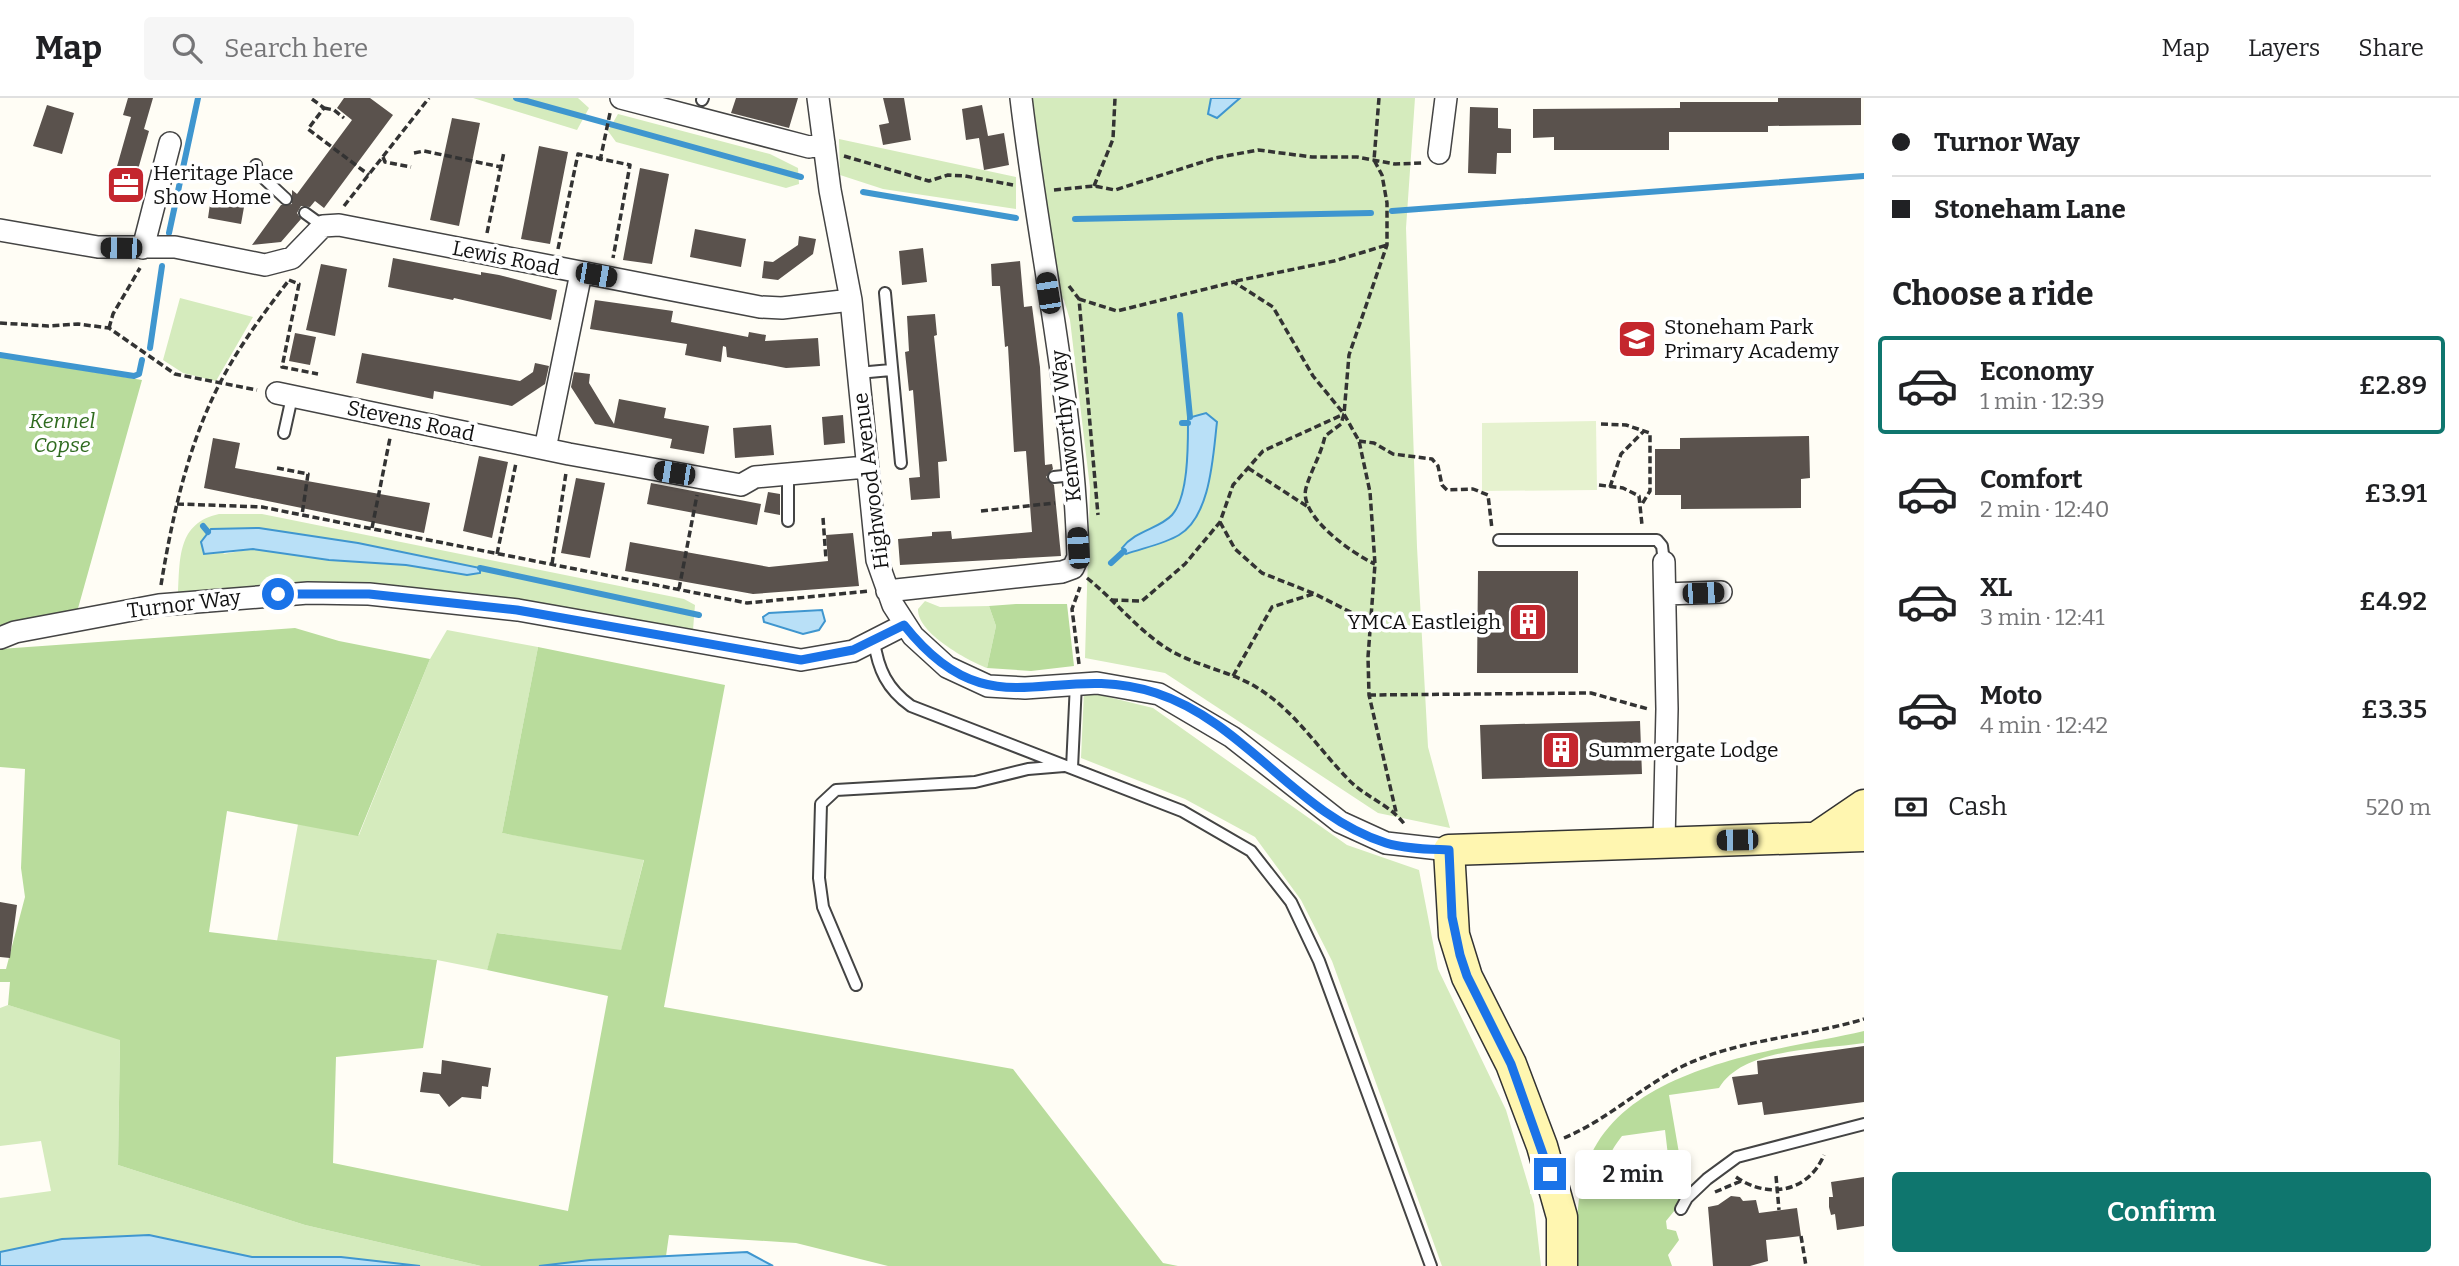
<!DOCTYPE html>
<html lang="en">
<head>
<meta charset="utf-8">
<style>
	body { margin:0; font-family:Bitter,serif; background:#f6f6f6; color:#202124; height:100vh; display:flex; flex-direction:column; font-size:26px; white-space:nowrap }
	* { box-sizing:border-box; margin:0 }
	p { font-size:23px; color:#757577 }
	.icon { flex:none; width:38px; height:38px; fill:none; stroke:currentColor; stroke-width:2; stroke-linecap:round; stroke-linejoin:round }
	.map { position:relative; flex:1; overflow:hidden }
	.details { display:flex; flex-direction:column; background:#fff; width:595px }
	.details>* { flex:none }
	.guide { display:grid; align-content:center; height:154px; padding:0 28px; background:#fff }
	.end { position:absolute; width:32px; height:32px; margin:-16px; border:9px solid #1a73e8; background:#fff; box-shadow:0 0 0 4px #fff }
	.from { border-radius:50% }
	.bubble { position:absolute; height:49px; border-radius:7px; background:#fff; box-shadow:0 4px 10px #0003; font-size:23px; font-weight:600; line-height:49px; text-align:center }
	.car { position:absolute; width:21px; height:42px; margin:-21px -10px; border-radius:9px; box-shadow:0 0 5px 2px #0007; background:linear-gradient(#222 24%,#8ab4d8 0 40%,#222 0 76%,#8ab4d8 0 86%,#222 0) }
	.guide b { display:flex; align-items:center; gap:24px; height:66px; font-size:26px }
	.guide b+b { border-top:2px solid #e0e0e0 }
	.guide i { width:18px; height:18px; background:#202124 }
	ul { padding:0; list-style:none }
	li { display:flex; align-items:center; gap:21px; height:98px; margin:0 14px 10px; padding:0 14px; border:4px solid transparent; border-radius:7px }
	li div { flex:1 }
	li b { display:block; font-size:26px }
	li em { font-style:normal; font-weight:600 }
	li.active { border-color:#0f766e }
	li>.icon { width:63px; height:63px; stroke-width:1.5 }
	h2 { padding:0 28px; font-size:32px; line-height:84px }
	.pay { display:flex; align-items:center; gap:18px; height:77px; padding:0 28px; font-size:26px }
	.pay p { margin-inline-start:auto }
	.button { display:flex; gap:14px; margin-top:auto; padding:14px 28px }
	.button a { flex:1; height:80px; border-radius:7px; background:#0f766e; color:#fff; font-size:28px; font-weight:600; line-height:80px; text-align:center }
	header { display:flex; align-items:center; gap:42px; box-sizing:border-box; height:98px; padding:0 35px; background:#fff; border-bottom:2px solid #e0e0e0 }
	header strong { font-size:33px }
	nav { display:flex; gap:38px; margin-inline-start:auto; font-size:24px }
	.search { width:490px; height:63px; background:#f6f6f6; display:flex; align-items:center; gap:18px; box-sizing:border-box; padding:0 24px; border-radius:7px; color:#757577; font-size:26px }
	main { display:flex; flex:1; min-height:0 }
	.map>svg:first-child { display:block }
	.green { fill:#d5ebbd; fill-rule:evenodd }
	.forest { fill:#b9dc9c }
	.pitch { fill:#e6f2cf }
	.water { fill:#b9e0f7; stroke:#3f96cf; stroke-width:2 }
	.lines { fill:none; stroke-linecap:round; stroke-linejoin:round }
	.stream { stroke:#3f96cf; stroke-width:6 }
	.building { fill:#5a524d }
	.lane-casing { stroke:#444; stroke-width:14 }
	.street-casing { stroke:#444; stroke-width:24 }
	.secondary-casing { stroke:#333; stroke-width:33 }
	.path { stroke:#333; stroke-width:3.5; stroke-dasharray:7 3.5; stroke-linecap:butt }
	.lane { stroke:#fff; stroke-width:10 }
	.street { stroke:#fff; stroke-width:21 }
	.secondary { stroke:#fff6b0; stroke-width:30 }
	.route { stroke:#1a73e8; stroke-width:9 }
	.labels { text-anchor:middle; dominant-baseline:central; stroke-width:7; stroke-linejoin:round; paint-order:stroke }
	.poi-label { font-size:21px; fill:#111; stroke:#fff; text-anchor:start }
	.street-label { font-size:21px; fill:#111; stroke:#fff }
	.park-label { font-size:21px; font-style:italic; fill:#2f6b1f; stroke:#fff }
</style>
</head>
<body>
<header>
<strong>Map</strong>
<div class="search"><svg class="icon" aria-label="search" viewBox="0 0 24 24"><circle cx="10" cy="10" r="6"/><path d="M15 15l6 6"/></svg>Search here</div>
<nav><a>Map</a><a>Layers</a><a>Share</a></nav>
</header>
<main>
<div class="map">
<svg width="1864" height="1168" viewBox="0 0 1864 1168">
	<rect width="100%" height="100%" fill="#fffdf5"/>
	<path class="green" d="M473,0H578L589,10L577,32Z
		M1032,0H1415L1406,130L1417,449L1428,649L1450,730L1378,715L1165,575L1085,560L1090,390L1070,222L1064,202L1056,189Z
		M618,16L770,56L798,70L799,86L786,90L616,44L608,33Z
		M839,41L1016,79V111L883,91L840,77Z
		M180,200L253,219L216,283L183,275L163,262Z
		M219,416H262L684,501L695,507L693,532L605,517L294,488L286,480L267,481L260,489L178,497C180,461 177,425 219,416ZM259,430L358,445L480,470L329,462L253,451L223,456Z
		M925,503L940,509L989,508L996,528L987,570C967,562 917,535 918,511Z
		M447,532L538,549L502,735L644,761L621,853L498,835L487,872L437,862L277,843L298,726L359,737L430,561Z
		M1084,593L1153,610L1347,747L1419,772L1438,871L1506,1012L1534,1106L1541,1168H1442L1332,863L1301,802L1255,739L1185,701L1081,660Z
		M8,907L120,941L118,1067L305,1127L481,1168H420L341,1159H252L149,1137L62,1141L0,1154V1100L51,1093L41,1043L0,1048V910Z"/>
	<path class="forest" d="M0,259L142,282L77,514L0,529Z
		M1016,506H1067L1074,568L1031,573L987,570L996,528L989,508Z
		M295,530L339,543L430,561L358,738L227,713L209,834L437,862L423,950L336,959L333,1065L568,1113L608,898L487,872L497,835L621,852L644,762L502,735L538,549L725,587L664,909L1013,971L1163,1165L1178,1168H888L796,1145L669,1137L666,1158L539,1168H481L305,1127L118,1067L120,942L8,907L10,884H0V871H6L25,799L21,770L25,671L0,669V551Z
		M1864,933V945C1819,952 1744,949 1719,990L1669,997L1680,1061L1669,1066L1665,1032L1622,1038C1605,1060 1603,1071 1607,1099L1652,1100L1668,1097L1674,1082L1682,1079L1690,1083L1693,1090L1666,1123L1667,1131L1676,1133L1679,1142L1668,1157L1672,1168H1576C1577,1132 1575,1091 1591,1057C1634,966 1778,953 1864,933Z"/>
	<path class="pitch" d="M1596,323L1597,392L1482,393V325Z"/>
	<path class="water" d="M1211,0H1240L1217,20L1208,16Z
		M1206,315L1217,324C1213,357 1211,418 1179,437C1164,446 1143,450 1126,456L1122,450C1136,432 1159,431 1172,417C1189,398 1188,345 1188,320Z
		M259,430L358,445L480,470V475L467,477L406,467L329,462L253,451L204,456L201,444L211,431Z
		M822,512L825,523L819,532L803,536L764,524L763,519L769,515Z
		M149,1137L252,1159H341L420,1168H0V1154L62,1141Z
		M747,1154L773,1168H539L590,1162Z"/>
	<g class="lines">
		<path class="stream" d="M516,0L801,79
			M863,94L1016,120
			M1392,113L1864,78
			M1075,121L1371,115
			M169,135L198,0
			M1180,217L1190,319
			M150,250L162,168
			M0,257L134,278L139,276L142,262
			M1182,325H1188
			M203,428L208,434
			M1111,465L1124,453
			M480,470L699,517"/>
	</g>
	<path class="building" d="M128,0H153L144,31L149,33L135,82L142,83L137,100L110,93L131,19L123,17Z
		M344,0H370L393,17L324,110L315,103L310,109L301,108L297,115L301,121L281,144L252,147L281,107L292,106V92L297,96L352,22L337,10Z
		M736,0H798L789,30L731,15Z
		M883,0H904L911,42L883,47L879,27L889,25Z
		M1778,0H1861V27L1768,28V34H1669V52H1554V39L1533,40V11L1680,10V4H1778Z
		M47,7L74,15L62,56L33,48Z
		M982,7L988,38L1004,35L1009,67L984,72L979,40L966,42L962,11Z
		M1470,9L1498,10V30L1511,31V55H1497L1496,76L1468,75Z
		M452,20L480,25L459,128L430,122Z
		M539,48L568,54L550,146L521,141Z
		M640,70L669,76L652,166L623,162Z
		M212,92L246,98L241,126L208,120Z
		M695,131L746,141L741,169L690,159Z
		M799,138L816,141L813,156L778,182L762,180L764,163L773,164L798,147Z
		M923,150L927,184L902,187L899,153Z
		M393,160L481,177V174L499,177L557,192L551,222L454,200L453,202L388,189Z
		M1020,163L1024,209L1032,208L1040,269L1045,367L1052,366L1053,371L1046,379L1054,387L1061,458L900,467L898,441L932,438V434L951,433L952,441L1032,434L1026,353L1014,354L1008,248L1005,249L1000,188H992L991,166Z
		M321,166L347,171L335,238L306,232Z
		M595,202L673,213L671,224L748,239L749,234L766,237L765,243L818,240L820,268L786,270L727,259L726,249L723,248L721,264L685,257L687,246L590,231Z
		M935,216L937,237L934,238L947,363L938,364L940,400L911,402L909,380L920,379L913,292L909,293L905,254L909,253L907,218Z
		M295,235L316,239L310,267L289,263Z
		M362,255L520,283L533,274L535,265L549,268L545,286L512,308L434,293L433,301L356,285Z
		M574,274L590,276L589,285L614,326L619,301L666,310L664,320L709,328L704,356L670,350L672,341L595,326L571,289Z
		M843,317L845,345L824,347L822,319Z
		M771,327L774,357L735,360L733,330Z
		M1809,338L1810,380L1801,381V410L1681,411V397H1655V351H1680V340Z
		M213,340L240,345L235,370L430,405L424,435L204,390Z
		M479,358L508,364L492,440L463,433Z
		M576,380L605,385L590,460L561,455Z
		M651,385L761,406L757,427L647,406Z
		M768,394L780,396V417L764,414Z
		M853,435L859,488L753,496L625,473L630,444L769,469L828,463L826,437Z
		M1478,473H1578V575H1477Z
		M1640,623L1642,676L1482,681L1480,627Z
		M0,804L17,807L10,860L0,859Z
		M1864,948V1004L1764,1017L1762,1004L1738,1007L1732,979L1758,976L1757,963Z
		M442,962L491,970L488,989L482,988L481,1001L462,999L449,1009L439,996L420,994L423,974L441,976Z
		M1864,1079V1128L1837,1132L1835,1116L1831,1117L1829,1109V1099H1833L1831,1084Z
		M1731,1098L1740,1099L1743,1103L1756,1102L1759,1115L1797,1110L1801,1138L1766,1142L1768,1163L1750,1168H1713L1708,1109L1718,1107Z"/>
	<g class="lines">
		<g class="lane-casing">
			<path id="lane" d="M702,2L703,0
				M256,67L257,74L286,101
				M305,115L323,128
				M885,195L901,365
				M858,275L891,272
				M284,335L292,299
				M788,377V423
				M1054,379L1073,377
				M1499,442H1657L1662,448L1664,464
				M874,543C878,571 887,591 911,608L1182,713L1251,753L1291,804L1319,863L1431,1168
				M1072,670L1076,585
				M856,887L823,809L819,780L821,706L836,692L975,684L1028,671L1064,668
				M1681,1111L1687,1100L1707,1081L1737,1059L1864,1026"/>
		</g>
		<g class="street-casing">
			<path id="street" d="M621,0L809,49L824,45
				M818,0L830,92L851,202L877,462L893,507L913,538L947,569L988,588L1025,590L1097,585L1159,596L1232,639L1340,724L1386,745L1449,752
				M1439,55L1446,0
				M0,132L98,149H175L265,167L292,160L323,128L339,127L760,209L782,210L851,202
				M143,150L170,45
				M277,295L569,356L741,387L755,379L866,369
				M545,351L581,175
				M1664,464L1667,611L1664,744
				M887,493L1062,474L1073,470L1078,459C1074,304 1039,153 1021,0
				M1665,496L1721,494
				M0,540L15,534L159,507L308,495L369,496L518,512L801,562L853,553L904,527"/>
		</g>
		<g class="secondary-casing">
			<path id="secondary" d="M1817,739L1864,707
				M1562,1168V1119L1542,1048L1511,966L1467,879L1454,837L1449,752L1864,738"/>
		</g>
		<path class="path" d="M1379,0L1374,62L1382,77L1387,105V147L1349,257L1344,316L1359,343L1370,394L1375,466L1368,559L1369,597L1396,714
			M312,1L324,10L308,31L369,77
			M324,10L334,12L344,20
			M414,55L424,53L501,69
			M844,58L929,83L948,77L965,78L1013,87
			M383,59L385,64L411,69
			M600,63L610,15
			M1094,88L1113,41L1115,0
			M1054,92L1094,88L1115,92L1215,60L1258,52L1312,59H1357L1395,66L1423,65
			M344,108L429,0
			M487,135L504,54
			M558,151L578,56L630,67L613,160
			M289,182L299,186L282,269L318,276
			M1236,183L1334,163L1387,147
			M1069,188L1079,201L1098,417
			M1079,201L1117,213L1234,184L1273,209L1313,278L1344,316
			M0,225L48,228L78,226L109,230L175,276L257,292
			M109,230L113,216L140,170
			M1344,316L1341,326L1325,338C1321,357 1311,372 1306,390C1298,418 1353,456 1375,466
			M1601,326L1626,327L1650,335V393L1642,406
			M1359,343L1374,345L1393,356L1432,361L1438,368L1442,387L1447,392L1473,391L1488,397L1492,431
			M277,370L308,376L302,417
			M1248,370L1308,409
			M1599,387L1623,390L1639,398L1642,427
			M1610,389L1621,356L1644,333
			M177,406L262,409L747,505L869,493
			M981,413L1055,405
			M823,420L826,461
			M1220,424L1235,451L1262,475L1315,496L1370,524
			M372,430L390,340
			M497,456L516,365
			M552,466L566,375
			M1087,480C1112,500 1133,526 1159,545C1188,567 1226,571 1256,589C1294,612 1317,649 1347,680C1364,699 1390,706 1405,727
			M161,487C172,420 188,346 220,285C239,248 264,215 289,182
			M679,491L697,397
			M1111,502L1142,503L1185,466L1220,424L1233,387L1263,353L1344,316
			M1079,566L1072,511L1080,489
			M1233,578L1272,509L1313,496
			M1369,597L1591,595L1648,611
			M1564,1040C1607,1022 1641,989 1683,968C1739,941 1805,939 1864,921
			M1776,1078L1779,1112
			M1736,1079C1767,1101 1808,1095 1824,1057
			M1715,1094L1741,1083
			M1801,1138L1806,1168"/>
		<use href="#lane" class="lane"/>
		<use href="#street" class="street"/>
		<use href="#secondary" class="secondary"/>
	</g>
	<g class="lines">
		<path class="route" d="M278,496H369L517,512L801,562L853,552L904,527C991,637 1052,561 1156,595C1245,624 1297,717 1386,745C1406,751 1429,751 1449,752L1452,819L1460,857L1467,878L1511,966L1550,1076"/>
	</g>
	<defs>
		<g id="office-square" transform="scale(2.0125)"><rect x="-9" y="-9" width="18" height="18" rx="4" fill="#c4262e" stroke="#fff"/><path d="M-6-3h4V-5.5h4V-3h4V5H-6ZM-1-4.5V-3h2v-1.5ZM-6 0V1H6V0Z" fill="#fff"/></g>
		<g id="school-square" transform="scale(2.0125)"><rect x="-9" y="-9" width="18" height="18" rx="4" fill="#c4262e" stroke="#fff"/><path d="M0-5L7-2L0 1L-7-2ZM-4 1L0 2.5L4 1V4Q0 6-4 4Z" fill="#fff"/></g>
		<g id="building-square" transform="scale(2.0125)"><rect x="-9" y="-9" width="18" height="18" rx="4" fill="#c4262e" stroke="#fff"/><path d="M-4-6H4V6H1V3H-1V6H-4ZM-2.5-4.3h1.7v1.8h-1.7ZM.8-4.3h1.7v1.8H.8ZM-2.5-1h1.7V.8h-1.7ZM.8-1h1.7V.8H.8Z" fill="#fff"/></g>
	</defs>
	<g fill-rule="evenodd">
		<use href="#office-square" x="126" y="87"/>
		<use href="#school-square" x="1637" y="241"/>
		<use href="#building-square" x="1528" y="524"/>
		<use href="#building-square" x="1561" y="652"/>
	</g>
	<g class="labels">
		<g class="poi-label">
			<text x="153" y="75">Heritage Place<tspan x="153" dy="24">Show Home</tspan></text>
			<text x="1664" y="229">Stoneham Park<tspan x="1664" dy="24">Primary Academy</tspan></text>
			<text x="1501" y="524" text-anchor="end">YMCA Eastleigh</text>
			<text x="1588" y="652">Summergate Lodge</text>
		</g>
		<g class="street-label">
			<text transform="translate(506 160) rotate(11)">Lewis Road</text>
			<text transform="translate(411 323) rotate(12)">Stevens Road</text>
			<text transform="translate(1066 328) rotate(-96)">Kenworthy Way</text>
			<text transform="translate(871 383) rotate(-97)">Highwood Avenue</text>
			<text transform="translate(184 506) rotate(-7)">Turnor Way</text>
		</g>
		<g class="park-label">
			<text x="62" y="323">Kennel<tspan x="62" dy="24">Copse</tspan></text>
		</g>
	</g>
</svg>
<i class="end from" style="left:278px;top:496px"></i>
<i class="end" style="left:1550px;top:1076px"></i>
<div class="bubble" style="left:1575px;top:1052px;width:116px">2 min</div>
<i class="car" style="left:121px;top:150px;rotate:271deg"></i>
<i class="car" style="left:596px;top:177px;rotate:100deg"></i>
<i class="car" style="left:1048px;top:195px;rotate:351deg"></i>
<i class="car" style="left:674px;top:375px;rotate:279deg"></i>
<i class="car" style="left:1078px;top:450px;rotate:356deg"></i>
<i class="car" style="left:1703px;top:495px;rotate:88deg"></i>
<i class="car" style="left:1737px;top:742px;rotate:269deg"></i>
</div>
<section class="details">
<div class="guide">
<b><i class="from"></i>Turnor Way</b>
<b><i></i>Stoneham Lane</b>
</div>
<h2>Choose a ride</h2>
<ul>
<li class="active"><svg class="icon" aria-label="car" viewBox="0 0 24 24"><path d="M5 17H2v-5l4-1 3-4h7l3 4 3 1v5h-3M9 17h6M6 11h13"/><circle cx="7" cy="17" r="2"/><circle cx="17" cy="17" r="2"/></svg><div><b>Economy</b><p>1 min · 12:39</p></div><em>£2.89</em></li>
<li><svg class="icon" aria-label="car" viewBox="0 0 24 24"><path d="M5 17H2v-5l4-1 3-4h7l3 4 3 1v5h-3M9 17h6M6 11h13"/><circle cx="7" cy="17" r="2"/><circle cx="17" cy="17" r="2"/></svg><div><b>Comfort</b><p>2 min · 12:40</p></div><em>£3.91</em></li>
<li><svg class="icon" aria-label="car" viewBox="0 0 24 24"><path d="M5 17H2v-5l4-1 3-4h7l3 4 3 1v5h-3M9 17h6M6 11h13"/><circle cx="7" cy="17" r="2"/><circle cx="17" cy="17" r="2"/></svg><div><b>XL</b><p>3 min · 12:41</p></div><em>£4.92</em></li>
<li><svg class="icon" aria-label="car" viewBox="0 0 24 24"><path d="M5 17H2v-5l4-1 3-4h7l3 4 3 1v5h-3M9 17h6M6 11h13"/><circle cx="7" cy="17" r="2"/><circle cx="17" cy="17" r="2"/></svg><div><b>Moto</b><p>4 min · 12:42</p></div><em>£3.35</em></li>
</ul>
<div class="pay"><svg class="icon" aria-label="cash" viewBox="0 0 24 24"><path d="M3 7h18v10H3z"/><circle cx="12" cy="12" r="2"/></svg>Cash<p>520 m</p></div>
<div class="button"><a>Confirm</a></div>
</section>
</main>
</body>
</html>
